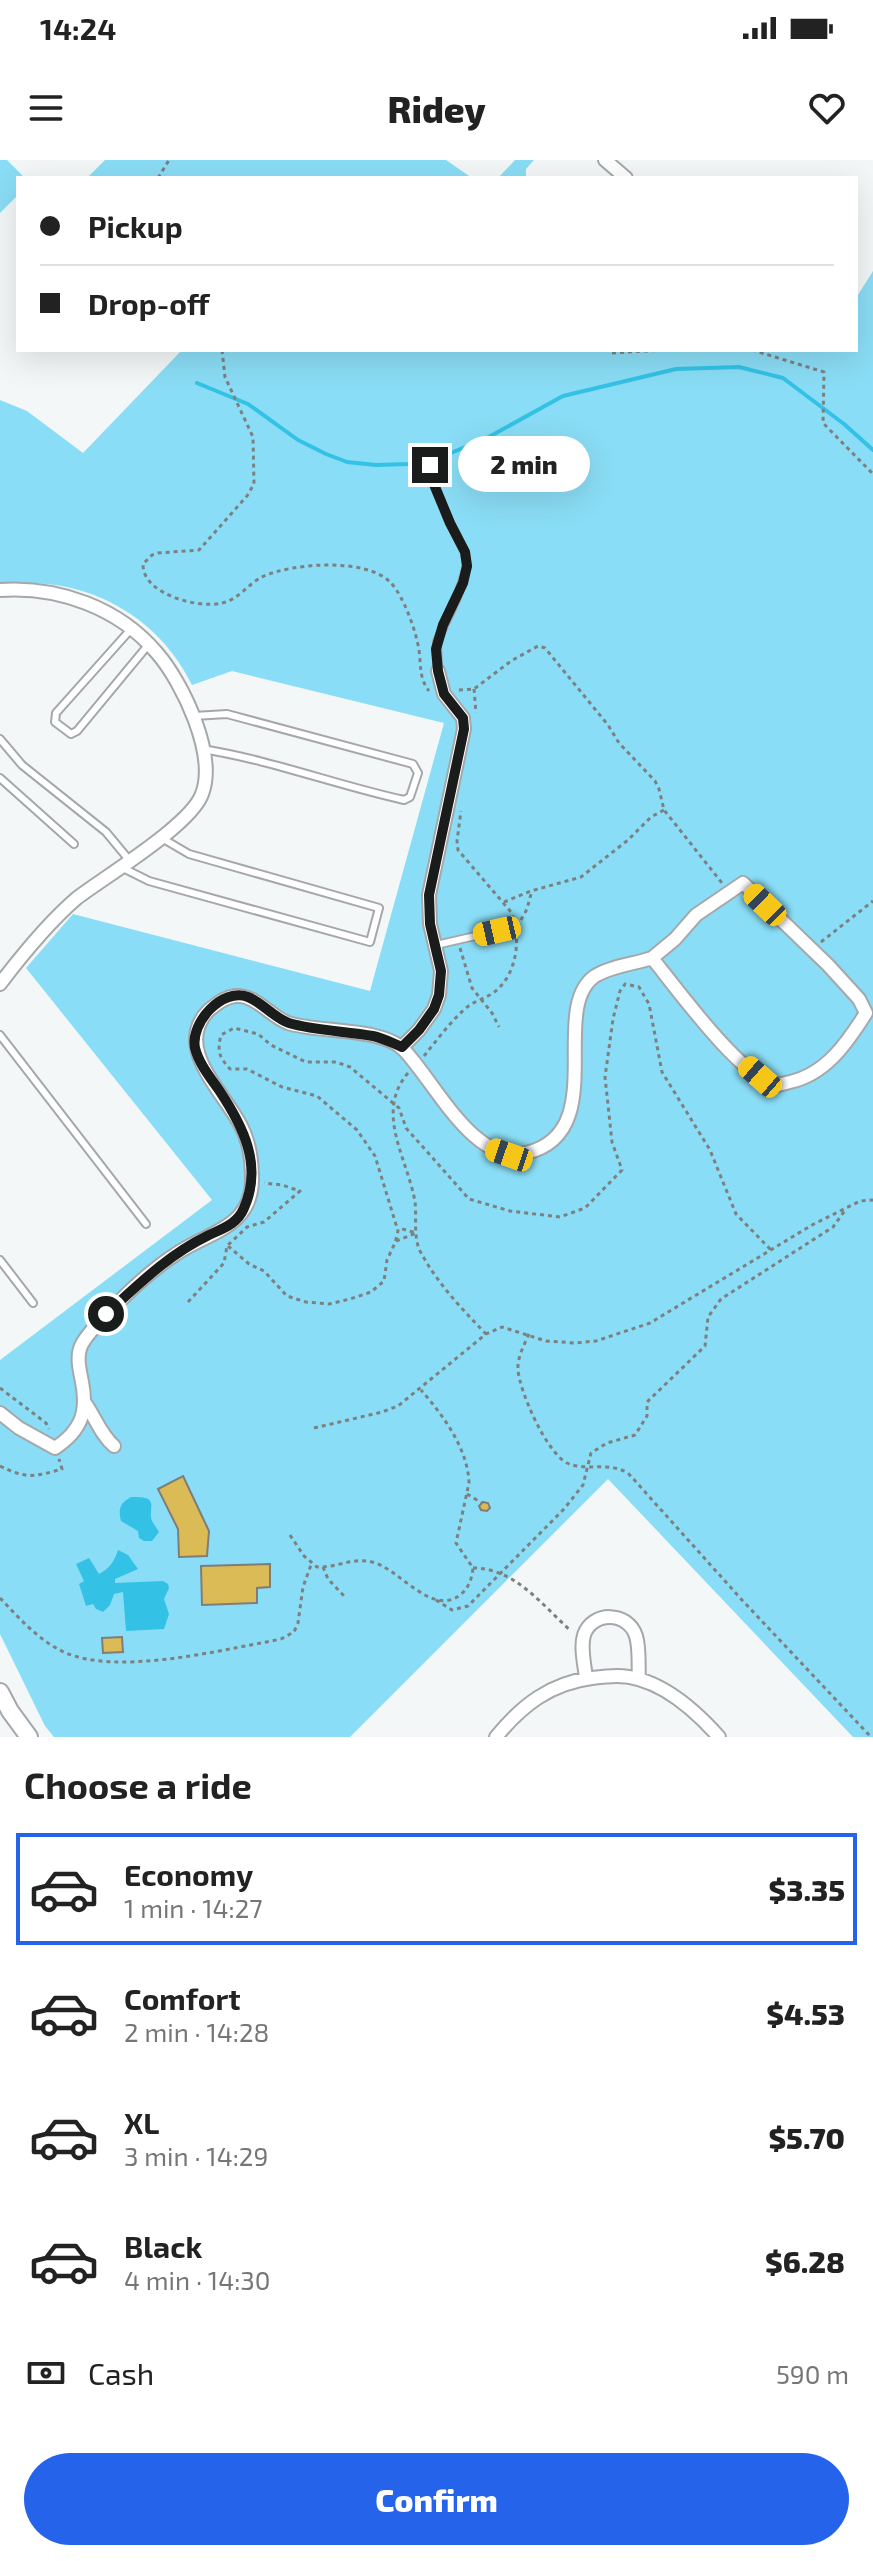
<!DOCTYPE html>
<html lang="en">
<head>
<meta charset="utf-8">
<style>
	body { margin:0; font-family:"Exo 2",sans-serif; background:#f2f2f2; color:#222; height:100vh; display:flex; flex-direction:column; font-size:30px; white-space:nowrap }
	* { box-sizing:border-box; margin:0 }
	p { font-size:26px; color:#767676 }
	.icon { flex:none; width:44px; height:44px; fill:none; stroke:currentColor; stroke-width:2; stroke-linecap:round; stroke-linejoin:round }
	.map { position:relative; height:1577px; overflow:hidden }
	.details { display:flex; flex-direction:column; background:#fff; flex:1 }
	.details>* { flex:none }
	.hud { position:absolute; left:16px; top:16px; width:842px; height:176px; border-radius:0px; box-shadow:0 8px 32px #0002; display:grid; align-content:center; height:176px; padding:0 24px; background:#fff }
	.end { position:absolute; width:36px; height:36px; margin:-18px; border:10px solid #1a1b1b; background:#fff; box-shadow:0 0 0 4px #fff }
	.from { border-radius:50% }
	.bubble { position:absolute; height:56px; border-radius:28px; background:#fff; box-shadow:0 8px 32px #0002; font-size:26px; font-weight:800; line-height:56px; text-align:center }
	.car { position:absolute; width:24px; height:48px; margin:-24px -12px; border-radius:10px; box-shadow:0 0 6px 2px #0007; background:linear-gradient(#f5c518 24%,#345 0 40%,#f5c518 0 76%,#345 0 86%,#f5c518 0) }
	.hud b { display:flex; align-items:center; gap:28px; height:76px; font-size:30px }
	.hud b+b { border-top:2px solid #e0e0e0 }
	.hud i { width:20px; height:20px; background:#222 }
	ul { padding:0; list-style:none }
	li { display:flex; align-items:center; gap:24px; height:112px; margin:0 16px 12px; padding:0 8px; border:4px solid transparent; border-radius:0px }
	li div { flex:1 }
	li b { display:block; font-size:30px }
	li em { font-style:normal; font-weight:800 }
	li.selected { border-color:#2563eb }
	li>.icon { width:72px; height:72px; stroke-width:1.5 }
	h2 { padding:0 24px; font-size:36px; line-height:96px }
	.pay { display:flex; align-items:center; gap:20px; height:88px; padding:0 24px; font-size:30px }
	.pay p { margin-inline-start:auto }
	.cta { display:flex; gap:16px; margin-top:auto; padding:16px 24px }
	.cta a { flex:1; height:92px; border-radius:48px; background:#2563eb; color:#fff; font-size:32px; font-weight:800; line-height:92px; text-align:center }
	.status { display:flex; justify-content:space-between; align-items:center; height:56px; padding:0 40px; background:#fff; direction:ltr }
	.status svg { height:22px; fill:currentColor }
	header { display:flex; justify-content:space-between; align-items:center; height:104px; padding:0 24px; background:#fff; font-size:36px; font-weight:800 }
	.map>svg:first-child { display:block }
	.green { fill:#8addf6 }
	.water { fill:#33c2e5 }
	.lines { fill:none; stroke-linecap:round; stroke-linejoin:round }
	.stream { stroke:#33c2e5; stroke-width:4 }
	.building { fill:#dabb56; stroke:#7e7d7a; stroke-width:2 }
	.lane-casing { stroke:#a5a8aa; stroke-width:10 }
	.street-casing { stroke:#a5a8aa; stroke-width:16 }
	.secondary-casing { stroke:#a5a8aa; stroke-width:20 }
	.path { stroke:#7d8080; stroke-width:3; stroke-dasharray:4 4; stroke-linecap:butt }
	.lane { stroke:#fff; stroke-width:6 }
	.street { stroke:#fff; stroke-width:12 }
	.secondary { stroke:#fff; stroke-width:16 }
	.route { stroke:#1a1b1b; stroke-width:10 }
</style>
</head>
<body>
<div class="status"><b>14:24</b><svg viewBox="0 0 49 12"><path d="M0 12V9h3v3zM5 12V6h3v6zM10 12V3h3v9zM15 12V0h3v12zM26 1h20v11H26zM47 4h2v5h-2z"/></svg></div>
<header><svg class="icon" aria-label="menu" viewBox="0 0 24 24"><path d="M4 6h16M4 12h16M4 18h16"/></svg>Ridey<svg class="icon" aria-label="heart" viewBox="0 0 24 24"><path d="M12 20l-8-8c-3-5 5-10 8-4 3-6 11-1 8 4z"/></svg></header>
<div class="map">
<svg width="873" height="1577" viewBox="0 0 873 1577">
	<rect width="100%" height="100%" fill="#f3f7f8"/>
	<path class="green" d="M0,0H7L25,18H18V35L0,53Z
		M105,0H446L472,18H87Z
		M515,0H534L526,9V18H498Z
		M873,111V1577H853L608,1319L350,1577H54L45,1566L0,1474V1200L212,1040L26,808L73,754L370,831L444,563L232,511L192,525C162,463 100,424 31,423C21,423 10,422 0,424V240L27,251L83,293L182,190H856V138Z"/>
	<path class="water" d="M131,1337C162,1336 147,1347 152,1361C154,1365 157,1368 159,1372L152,1381H144L139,1378L138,1371L121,1361C118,1349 120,1343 131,1337Z
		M118,1390L128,1395L138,1409L115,1419V1423L163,1421L168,1424L169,1428L164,1439L169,1454L164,1469L126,1471L123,1432L114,1434L110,1445L103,1452L96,1449L93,1444L86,1446L79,1424L84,1421L76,1404L89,1398L99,1414C110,1408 114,1402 118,1390Z"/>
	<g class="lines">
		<path class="stream" d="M197,223L248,244L298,280L326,294L347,302L376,305L409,304L434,300L487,278L563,236L676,209L739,207L783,218L844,264L873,290"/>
	</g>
	<path class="building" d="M183,1316L209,1371L207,1396L179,1397L178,1369L158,1329Z
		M483,1342L488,1343L490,1348L487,1351L481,1350L479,1346Z
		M270,1404V1427L257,1428V1443L202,1445L201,1406Z
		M122,1477L123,1492L103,1493L102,1478Z"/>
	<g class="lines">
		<g class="lane-casing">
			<path id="lane" d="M430,305L433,322L450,363L465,392L467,406L457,438L437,481L438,511
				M132,468L56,553L55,562L71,574L77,571L149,484
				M194,556L227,554L413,604L418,613L410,637L404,640C336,625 271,600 202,589
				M0,579L22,605L106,672L130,701
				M0,618L74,684
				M121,707L149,721L370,782L379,748L189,694L160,677
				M436,785L497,771
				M0,875L146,1064
				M0,1100L33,1143"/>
		</g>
		<g class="street-casing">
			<path id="street" d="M605,0L626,18
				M0,430C59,426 119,448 157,493C183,523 217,595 202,634C191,665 106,716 77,738C49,762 22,795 0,824
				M402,887L419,870L434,849L439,835L441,811L430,764L429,735L464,569L463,558L444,534L438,511
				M85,1243C95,1257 101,1275 114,1286
				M0,1253L19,1268L55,1288C81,1271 88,1252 82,1222C80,1211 76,1197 81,1186C86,1175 99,1162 108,1153C128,1132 151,1110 176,1094C208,1072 252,1068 252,1019C252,1000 250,983 241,966C224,932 172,887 209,850C216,844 226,837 235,836C255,834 270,856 288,863C318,873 382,867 404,890C435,922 474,1006 526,993C612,973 547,849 595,816C611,806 634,804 652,798C675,826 743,921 778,925C779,925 789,922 790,922C826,914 847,883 866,853L859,839L828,805L743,723L696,755L675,779L652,798
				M586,1519C585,1506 580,1488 584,1475C592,1451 628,1451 636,1476C640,1489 638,1506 639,1519
				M496,1577C522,1545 551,1523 592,1518C600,1517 609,1516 617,1516C658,1516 694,1549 719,1577"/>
		</g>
		<g class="secondary-casing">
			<path id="secondary" d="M0,1532L10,1551L29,1577"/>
		</g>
		<path class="path" d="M158,18L169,0
			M222,190L225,217L253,277L254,324L247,336L199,390L158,393L152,395L143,404C142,434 198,449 222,443C238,440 248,424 262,417C291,403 367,397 391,423C404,437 416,471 419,490C421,505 419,518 429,531
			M752,190L824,212L823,263L873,314
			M612,193L663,190
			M474,529L476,553
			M459,530L474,529L511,501L538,486L545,488L608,565L619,583L655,621L659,629L664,650L722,723
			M504,742L531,731L581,717L628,680L651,657L664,650
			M517,767L527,749L531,734
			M821,782L873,741
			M460,788L472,828L492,853L499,867
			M424,896C437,880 450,862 466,848C474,841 484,839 493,833C517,816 522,778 511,752L458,690L457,681L461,651
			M408,913C374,953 408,999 415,1042C417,1058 413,1076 420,1091C437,1123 461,1148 486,1174
			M396,1081L416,1073L399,1068
			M228,1086L249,1104L264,1111L287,1136L306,1142L329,1144L350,1139L371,1132L384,1121L387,1100L395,1083L398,1071L375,996L357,970L317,936L282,927L247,909H230C219,897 217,891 221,875L234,868L258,874L271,885L306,902H336L350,907L399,948L406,968L469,1039L510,1051L560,1057L585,1048L622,1010L612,982L605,917L613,859L620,831L625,824L639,827L649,844L662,912L710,990L736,1054L771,1090
			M188,1142L224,1103L227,1086L247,1067L264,1062L300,1031L282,1025L264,1023
			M529,1174C524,1185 517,1198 518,1210C520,1233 547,1293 567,1303C587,1312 607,1301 628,1313L742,1440L871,1577
			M0,1228L46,1263L49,1269
			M314,1268L382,1252L398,1246L486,1174L502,1167L546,1181L575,1183L596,1181L650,1163L812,1065L860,1041L873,1040
			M0,1306C26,1319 34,1317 62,1309L59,1299
			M467,1334L482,1343
			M290,1375L304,1396L317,1407C336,1408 353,1397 372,1402C399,1408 431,1457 460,1435C469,1428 472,1418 473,1408L456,1383L469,1323C468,1289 443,1255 421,1230
			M323,1407L328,1419L345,1437
			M473,1408C515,1408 542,1445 571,1471
			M0,1438C20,1459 39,1481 66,1493C116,1514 208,1493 261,1483L281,1479L294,1472L298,1463L303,1427L311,1405
			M436,1440L452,1450L468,1446L564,1349L583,1325L591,1293L607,1283L635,1275L647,1256V1242L705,1186L708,1157L721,1139L833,1067L846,1049"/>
		<use href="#lane" class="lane"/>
		<use href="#street" class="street"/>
		<use href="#secondary" class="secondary"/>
	</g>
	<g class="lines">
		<path class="route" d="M106,1154C138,1125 168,1095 207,1076C221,1069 237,1065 244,1048C263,1005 243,966 219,930C210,917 199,904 195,888C190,863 222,827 248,837C263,843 274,858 289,863C316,871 346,871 373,876C383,878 392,883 402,887L419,870L434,849L439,835L441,811L430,764L429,735L464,569L463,558L444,534L438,511L436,489L443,465L463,423L467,406L465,392L450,363L433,322L430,305"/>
	</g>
</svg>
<i class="end from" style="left:106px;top:1154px"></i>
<i class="end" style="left:430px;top:305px"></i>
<div class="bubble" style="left:458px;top:276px;width:132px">2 min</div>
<i class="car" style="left:765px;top:745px;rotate:314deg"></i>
<i class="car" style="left:497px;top:771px;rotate:257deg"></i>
<i class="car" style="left:760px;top:917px;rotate:311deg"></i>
<i class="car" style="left:509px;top:995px;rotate:289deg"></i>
<div class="hud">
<b><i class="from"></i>Pickup</b>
<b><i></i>Drop-off</b>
</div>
</div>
<section class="details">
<h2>Choose a ride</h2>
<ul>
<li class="selected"><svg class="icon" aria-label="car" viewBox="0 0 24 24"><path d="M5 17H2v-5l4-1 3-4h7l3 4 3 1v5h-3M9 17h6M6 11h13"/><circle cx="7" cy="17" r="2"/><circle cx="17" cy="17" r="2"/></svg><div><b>Economy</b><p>1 min · 14:27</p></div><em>$3.35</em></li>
<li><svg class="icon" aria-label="car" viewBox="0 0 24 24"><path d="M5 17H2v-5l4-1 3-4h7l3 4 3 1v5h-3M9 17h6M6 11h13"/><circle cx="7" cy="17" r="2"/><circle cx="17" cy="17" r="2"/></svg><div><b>Comfort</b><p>2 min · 14:28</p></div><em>$4.53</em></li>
<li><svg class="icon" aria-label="car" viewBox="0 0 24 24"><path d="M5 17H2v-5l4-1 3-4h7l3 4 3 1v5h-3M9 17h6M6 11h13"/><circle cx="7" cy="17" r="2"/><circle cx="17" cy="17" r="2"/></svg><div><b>XL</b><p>3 min · 14:29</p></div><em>$5.70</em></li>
<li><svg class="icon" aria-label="car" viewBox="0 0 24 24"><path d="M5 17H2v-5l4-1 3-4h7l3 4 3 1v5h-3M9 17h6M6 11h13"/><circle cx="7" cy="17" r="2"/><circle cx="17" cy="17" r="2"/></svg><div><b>Black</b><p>4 min · 14:30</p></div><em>$6.28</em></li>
</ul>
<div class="pay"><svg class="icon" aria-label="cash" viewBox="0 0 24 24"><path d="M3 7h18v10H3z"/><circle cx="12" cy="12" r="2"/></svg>Cash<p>590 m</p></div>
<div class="cta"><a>Confirm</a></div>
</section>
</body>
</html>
